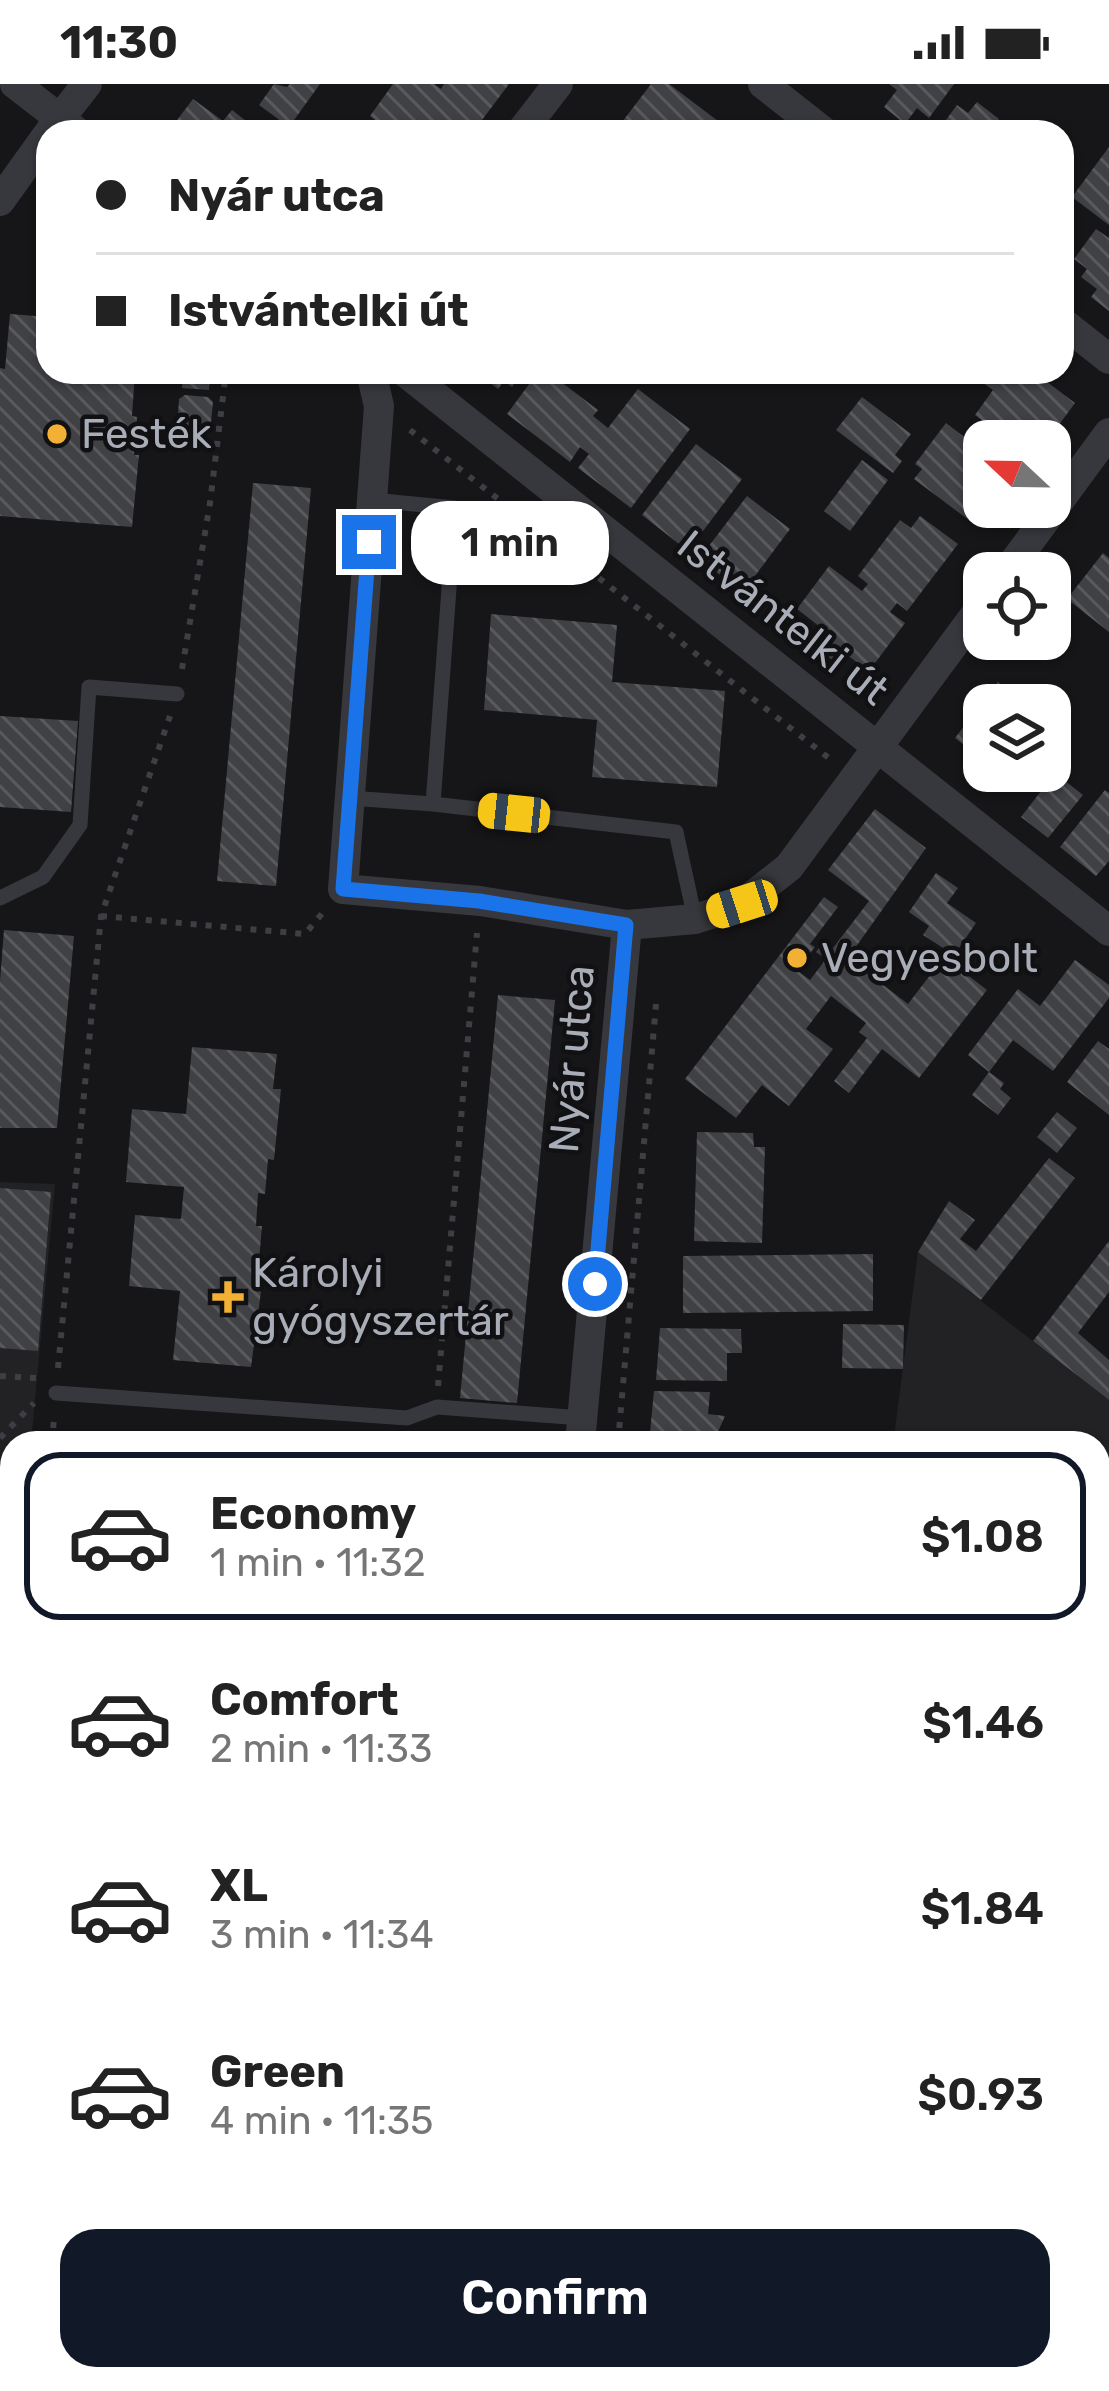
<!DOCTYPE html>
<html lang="en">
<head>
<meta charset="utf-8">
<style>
	body { margin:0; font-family:Rubik,sans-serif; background:#f2f2f2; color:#222; height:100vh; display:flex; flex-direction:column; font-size:45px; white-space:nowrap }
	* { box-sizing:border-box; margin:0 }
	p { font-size:39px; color:#767676 }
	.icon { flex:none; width:66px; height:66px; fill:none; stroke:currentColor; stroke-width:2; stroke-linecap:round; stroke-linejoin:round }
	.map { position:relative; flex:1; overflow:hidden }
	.side { position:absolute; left:0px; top:1347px; width:1110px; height:960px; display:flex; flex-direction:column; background:#fff; border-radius:36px 36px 0 0; box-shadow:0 3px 9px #0004 }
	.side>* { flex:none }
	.banner { position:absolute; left:36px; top:36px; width:1038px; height:264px; border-radius:36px; box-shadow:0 3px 9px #0004; display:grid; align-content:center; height:264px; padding:0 60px; background:#fff }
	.needle { width:78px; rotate:292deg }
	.tools { position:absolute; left:963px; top:336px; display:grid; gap:24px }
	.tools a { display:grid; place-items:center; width:108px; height:108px; border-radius:24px; background:#fff; box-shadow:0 3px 9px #0004; font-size:60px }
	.end { position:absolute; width:54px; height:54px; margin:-27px; border:15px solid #1a73e8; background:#fff; box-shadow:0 0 0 6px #fff }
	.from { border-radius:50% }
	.bubble { position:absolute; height:84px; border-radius:36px; background:#fff; box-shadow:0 3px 9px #0004; font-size:39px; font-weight:600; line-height:84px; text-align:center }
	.car { position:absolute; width:36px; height:72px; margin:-36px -18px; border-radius:15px; box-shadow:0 0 9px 3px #0007; background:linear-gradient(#f5c518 24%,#345 0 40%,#f5c518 0 76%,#345 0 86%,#f5c518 0) }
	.banner b { display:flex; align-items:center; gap:42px; height:114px; font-size:45px }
	.banner b+b { border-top:3px solid #e0e0e0 }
	.banner i { width:30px; height:30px; background:#222 }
	ul { padding:21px 0 0; list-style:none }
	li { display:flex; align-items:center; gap:36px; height:168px; margin:0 24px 18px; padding:0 36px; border:6px solid transparent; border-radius:36px }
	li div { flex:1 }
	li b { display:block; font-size:45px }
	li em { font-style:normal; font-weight:600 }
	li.on { border-color:#111827 }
	li>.icon { width:108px; height:108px; stroke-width:1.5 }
	.primary-button { display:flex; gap:24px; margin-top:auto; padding:24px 60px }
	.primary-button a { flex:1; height:138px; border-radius:36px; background:#111827; color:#fff; font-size:48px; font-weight:600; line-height:138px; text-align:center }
	.status { display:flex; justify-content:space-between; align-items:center; height:84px; padding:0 60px; background:#fff; direction:ltr }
	.status svg { height:33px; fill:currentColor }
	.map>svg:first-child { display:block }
	.built { fill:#222225 }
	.building { fill:url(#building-back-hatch) }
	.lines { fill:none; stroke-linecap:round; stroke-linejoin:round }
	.path { stroke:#3d3f44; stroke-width:6; stroke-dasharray:6 9; stroke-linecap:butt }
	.service { stroke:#37383d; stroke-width:15 }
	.minor { stroke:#37383d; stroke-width:30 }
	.route { stroke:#1a73e8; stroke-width:15 }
	.poi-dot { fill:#f2b134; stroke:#111113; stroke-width:4.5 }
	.labels { text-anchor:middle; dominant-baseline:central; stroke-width:9; stroke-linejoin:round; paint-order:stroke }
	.poi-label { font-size:42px; fill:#a8adb8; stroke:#111113; text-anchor:start }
	.street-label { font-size:42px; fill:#a8adb8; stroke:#111113 }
</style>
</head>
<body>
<div class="status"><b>11:30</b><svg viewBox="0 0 49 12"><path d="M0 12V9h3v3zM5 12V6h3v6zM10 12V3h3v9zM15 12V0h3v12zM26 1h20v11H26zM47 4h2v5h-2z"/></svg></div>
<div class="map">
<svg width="1109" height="2307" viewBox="0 0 1109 2307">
	<defs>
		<pattern id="building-back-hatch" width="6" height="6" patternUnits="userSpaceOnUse" patternTransform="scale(3)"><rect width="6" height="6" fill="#404145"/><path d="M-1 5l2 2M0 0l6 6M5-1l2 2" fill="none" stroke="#595a5e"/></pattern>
	</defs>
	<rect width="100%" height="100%" fill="#161618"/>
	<path class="built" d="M0,1098L55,1100L31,1359H12V1475L0,1474Z
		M918,1168L1109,1316V1910L1098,2037V1359H667L894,1353Z
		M10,2015L12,2295H435L434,2307H0V2150Z"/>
	<path class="building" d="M274,0L287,3L290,0H320L289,43L259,21Z
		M393,0H434L441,5L444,0H509L473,48H391L370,32Z
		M651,0H669L718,37L709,48H627L619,42Z
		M889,0H954L929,34L917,24L905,40L884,23L897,6Z
		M193,15L223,37L232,26L260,48H168Z
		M977,18L999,35L989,48H937L957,21L968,29Z
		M1109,63V141L1072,113Z
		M1096,145L1109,154V227L1091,213L1097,205L1081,193L1087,185L1074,175Z
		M10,230L48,233V288H135L132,332L137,333L134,371H139L132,443L0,432V284L5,285Z
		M183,288H210L209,306L182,304Z
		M476,288H523L512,303L504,297L498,305Z
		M538,288H548L598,326L593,332L608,344L638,305L690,345L631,424L578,384L589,370L580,363L570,378L507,330Z
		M995,288H1034L1075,319L1047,357H1010L975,331L993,306L985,300Z
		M185,311L208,313L213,318L210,349L204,354L180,352L177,347L179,315Z
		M862,313L911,350L895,371L902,377L893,389L836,346Z
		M946,339L984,368V419L970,437L914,395L922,385L915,380Z
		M696,360L742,395L688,467L642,431Z
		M862,376L888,396L850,447L824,427Z
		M253,399L311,404L276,802L217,797Z
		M747,412L790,445L743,508L699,475Z
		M920,432L958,460L907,527L897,519L890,528L905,539L869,587L847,571L839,581L813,561L824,546L797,525L829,482L862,507L868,500L858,492L900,436L911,444Z
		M1103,469L1109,474V548L1067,515Z
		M491,530L617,541L612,598L725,607L717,703L592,693L597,636L484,626Z
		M998,598L1025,619L1034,607L1056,624L1050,631V621H984V688L968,675L973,668L955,654Z
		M0,632L78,637L71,728L0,723Z
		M1055,689L1083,711L1048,754L1021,733Z
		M1105,706L1109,709V777L1096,792L1060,763Z
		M875,725L926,764L848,874L908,920L944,873L987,906L919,994L882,965L849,1009L834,997L867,954L859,948L866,939L831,912L806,945L833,965L789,1022L762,1001L736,1034L685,995L824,813L838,823L810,860L815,863L804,877L795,870L788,880L810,896L826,875L816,868L824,857L833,864L869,817L828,786Z
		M936,789L958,804L947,819L976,839L954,871L923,851L929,842L909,828Z
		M4,846L74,852L57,1044H0V897Z
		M1075,876L1109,901V914L1053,987L1013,956L989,988L968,971L1018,905L1040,922Z
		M498,911L555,916L517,1319L460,1314Z
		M1098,957L1109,965V1031L1067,998Z
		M192,963L277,970L273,1005H281L274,1076L268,1075L265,1110L258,1109L256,1142H262L259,1176L265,1177L251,1283L173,1276L180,1207L129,1202L135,1131L181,1135L184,1103L126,1098L132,1025L186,1030Z
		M989,988L1004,999L1000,1005L1011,1014L998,1031L972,1011Z
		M1057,1028L1077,1044L1057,1069L1037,1053Z
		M697,1048L753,1049L754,1063H765L762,1159L694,1157Z
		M1049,1074L1075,1094L981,1216L918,1168L949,1117L975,1136L960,1155L976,1167Z
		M0,1104L51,1108L38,1267L0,1264Z
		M1109,1157V1208L1078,1249L1109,1276V1316L1033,1257Z
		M873,1170V1227L683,1229V1172Z
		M843,1240L904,1241L903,1285L842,1284Z
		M660,1244L741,1245L742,1269H727V1297L656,1296Z
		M654,1307L710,1308L708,1330L725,1332L713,1359H649Z
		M895,1353V1359H817V1355Z
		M189,2295H248L247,2307H164V2298L189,2300Z"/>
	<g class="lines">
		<path class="path" d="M410,346L830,675
			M182,585L210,419L226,288
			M101,832L305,850L325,826
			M58,1284L101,832L170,632
			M0,1292L36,1294
			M438,1302L477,849
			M0,1354L34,1319
			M52,1359L54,1333
			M618,1359L656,920
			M0,1504L12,1505
			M0,1940L12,1745
			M1025,2295L1045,2307
			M538,2307L539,2295
			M712,2307L764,2304L772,2307
			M951,2307L966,2295"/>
		<path class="service" d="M372,416L455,424L433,720L676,748L695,835
			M350,714L433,720
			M0,814L43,793L80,741L89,603L177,610
			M56,1309L407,1334L437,1323L582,1334"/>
		<path class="minor" d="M15,0L77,48
			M763,0L824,48
			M50,47L87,0
			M521,48L558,0
			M0,117L48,50
			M1062,238L1109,275
			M371,288L379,322L343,805L480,817L627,841
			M405,288L1109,847
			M1006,489L1109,349
			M580,1359L627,841L695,835L742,820L789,783L984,519
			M0,2004H12
			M488,2307L489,2295
			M1104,2307L1109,2292"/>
	</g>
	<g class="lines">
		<path class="route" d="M369,458L343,805L479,817L626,841L595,1200"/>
	</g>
	<g class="poi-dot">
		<circle cx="57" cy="350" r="12"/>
		<circle cx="797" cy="874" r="12"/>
		<path d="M222 1195h12v12h12v12h-12v12h-12v-12h-12v-12h12z"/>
	</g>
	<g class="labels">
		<g class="poi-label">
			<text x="81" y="350">Festék</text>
			<text x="821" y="874">Vegyesbolt</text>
			<text x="252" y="1189">Károlyi<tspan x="252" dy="48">gyógyszertár</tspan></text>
		</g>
		<g class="street-label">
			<text transform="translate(783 534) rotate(38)">Istvántelki út</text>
			<text transform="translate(572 975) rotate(-85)">Nyár utca</text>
		</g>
	</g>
</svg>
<div class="tools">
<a><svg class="needle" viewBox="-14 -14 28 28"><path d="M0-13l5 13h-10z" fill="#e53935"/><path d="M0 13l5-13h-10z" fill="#767676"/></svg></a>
<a><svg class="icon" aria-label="locate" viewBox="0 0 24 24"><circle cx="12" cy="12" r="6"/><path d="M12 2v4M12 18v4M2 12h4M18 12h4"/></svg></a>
<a><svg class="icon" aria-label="layers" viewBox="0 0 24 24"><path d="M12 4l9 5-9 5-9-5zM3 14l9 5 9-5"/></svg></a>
</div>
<i class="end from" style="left:595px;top:1200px"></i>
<i class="end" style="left:369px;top:458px"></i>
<div class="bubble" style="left:411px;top:417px;width:198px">1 min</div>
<i class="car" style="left:514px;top:729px;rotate:276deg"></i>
<i class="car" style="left:742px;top:820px;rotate:252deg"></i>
<div class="banner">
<b><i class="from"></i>Nyár utca</b>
<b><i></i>Istvántelki út</b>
</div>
<section class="side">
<ul>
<li class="on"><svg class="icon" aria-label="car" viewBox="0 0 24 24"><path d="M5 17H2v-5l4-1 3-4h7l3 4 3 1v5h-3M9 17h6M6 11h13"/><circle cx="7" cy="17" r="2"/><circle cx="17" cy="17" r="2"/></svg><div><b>Economy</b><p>1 min · 11:32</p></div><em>$1.08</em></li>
<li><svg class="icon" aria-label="car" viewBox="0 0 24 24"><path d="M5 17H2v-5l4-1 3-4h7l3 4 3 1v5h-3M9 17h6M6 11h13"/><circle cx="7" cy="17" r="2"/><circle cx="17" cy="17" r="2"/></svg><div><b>Comfort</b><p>2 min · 11:33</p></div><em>$1.46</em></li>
<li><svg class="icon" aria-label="car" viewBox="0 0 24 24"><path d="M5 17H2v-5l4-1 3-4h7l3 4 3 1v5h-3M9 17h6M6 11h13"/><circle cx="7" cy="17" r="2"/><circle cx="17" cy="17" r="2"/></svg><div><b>XL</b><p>3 min · 11:34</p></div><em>$1.84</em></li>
<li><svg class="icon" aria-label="car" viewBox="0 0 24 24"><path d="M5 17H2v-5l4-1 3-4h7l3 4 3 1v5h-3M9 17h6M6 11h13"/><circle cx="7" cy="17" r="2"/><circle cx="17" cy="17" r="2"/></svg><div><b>Green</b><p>4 min · 11:35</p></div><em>$0.93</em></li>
</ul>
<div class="primary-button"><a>Confirm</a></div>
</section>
</div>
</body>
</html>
